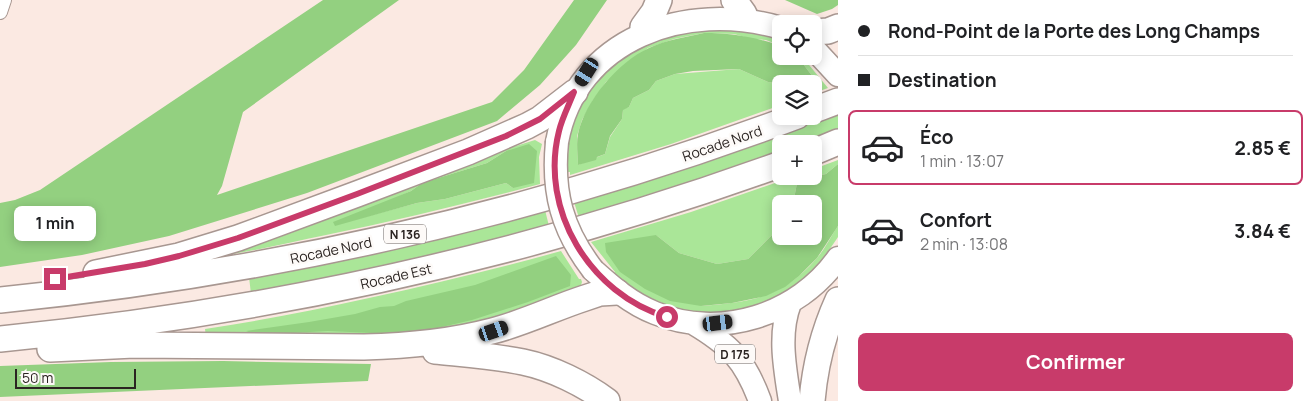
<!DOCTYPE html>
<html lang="fr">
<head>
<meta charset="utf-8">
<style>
	body { margin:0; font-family:Manrope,sans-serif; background:#f2f2f2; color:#202124; height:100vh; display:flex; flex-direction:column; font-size:19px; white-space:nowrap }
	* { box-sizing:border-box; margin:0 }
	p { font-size:16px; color:#757577 }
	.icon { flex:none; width:28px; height:28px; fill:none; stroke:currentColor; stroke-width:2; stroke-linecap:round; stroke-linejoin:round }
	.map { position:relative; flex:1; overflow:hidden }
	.details { display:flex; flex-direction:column; background:#fff; width:475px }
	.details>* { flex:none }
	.banner { display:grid; align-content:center; height:110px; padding:0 20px; background:#fff }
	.controls { position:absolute; left:772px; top:15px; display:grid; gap:10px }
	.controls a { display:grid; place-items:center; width:50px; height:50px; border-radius:8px; background:#fff; box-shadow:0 2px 12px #0003; font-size:25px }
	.scale { position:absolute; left:15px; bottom:12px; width:121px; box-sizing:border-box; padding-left:5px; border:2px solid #2b2422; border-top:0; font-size:14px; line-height:18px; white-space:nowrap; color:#2b2422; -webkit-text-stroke:4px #fdfaf8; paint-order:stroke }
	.end { position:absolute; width:22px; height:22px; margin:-11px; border:6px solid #c83b6a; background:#fff; box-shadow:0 0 0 2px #fff }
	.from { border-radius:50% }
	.bubble { position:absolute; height:35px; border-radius:8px; background:#fff; box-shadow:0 2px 12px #0003; font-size:16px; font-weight:700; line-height:35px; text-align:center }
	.car { position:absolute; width:15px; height:30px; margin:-15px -8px; border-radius:6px; box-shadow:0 0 4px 1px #0007; background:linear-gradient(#222 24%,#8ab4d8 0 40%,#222 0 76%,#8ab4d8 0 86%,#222 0) }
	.banner b { display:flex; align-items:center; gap:18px; height:48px; font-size:19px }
	.banner b+b { border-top:1px solid #e0e0e0 }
	.banner i { width:12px; height:12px; background:#202124 }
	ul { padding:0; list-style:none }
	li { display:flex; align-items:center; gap:15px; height:75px; margin:0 10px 8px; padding:0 10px; border:2px solid transparent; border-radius:8px }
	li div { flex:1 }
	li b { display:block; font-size:19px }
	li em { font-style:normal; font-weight:700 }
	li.current { border-color:#c83b6a }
	li>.icon { width:45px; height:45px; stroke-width:1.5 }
	.button { display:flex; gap:10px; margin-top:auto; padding:10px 20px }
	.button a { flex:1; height:58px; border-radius:8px; background:#c83b6a; color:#fff; font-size:20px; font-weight:700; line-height:58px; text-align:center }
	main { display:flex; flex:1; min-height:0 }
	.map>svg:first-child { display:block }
	.green { fill:#aae698; fill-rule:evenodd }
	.forest { fill:#93d080 }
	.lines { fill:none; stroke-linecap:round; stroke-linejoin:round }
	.street-casing { stroke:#a89791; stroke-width:16 }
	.primary-casing { stroke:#a89791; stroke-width:25 }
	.highway-casing { stroke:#a89791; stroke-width:28 }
	.street { stroke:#fff; stroke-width:14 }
	.primary { stroke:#fff; stroke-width:22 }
	.highway { stroke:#fff; stroke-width:25 }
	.primary-bridge-casing { stroke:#a89791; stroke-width:25; stroke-linecap:butt }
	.primary-bridge { stroke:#fff; stroke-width:22 }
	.route { stroke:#c83b6a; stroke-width:6 }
	.labels { text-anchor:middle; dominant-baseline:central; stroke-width:5; stroke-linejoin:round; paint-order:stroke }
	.shield { fill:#fdfaf8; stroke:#6a6462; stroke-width:1 }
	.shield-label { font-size:12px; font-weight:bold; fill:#2b2422 }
	.street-label { font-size:14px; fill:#2b2422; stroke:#fdfaf8 }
</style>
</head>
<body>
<main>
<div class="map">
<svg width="838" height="401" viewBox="0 0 838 401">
	<rect width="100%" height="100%" fill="#fbe9e2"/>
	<path class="green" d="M706,22L777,38L781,40V46L766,40L752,39L734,34L704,33L674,39L648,48L606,82L593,100L582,120L577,136L578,165L605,154L610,137L622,119L623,109L629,107L633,98L649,90L656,81L675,74L739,69L768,82L781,84V105L671,144L570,175V172H567L569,139L575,118L592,85L632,47Z
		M797,56H806L805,60L828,88L814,93V86L819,85L820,82L813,77Z
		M838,113V130L801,144H781V151L714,175L579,218L574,202L775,136Z
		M535,140L542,144L539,157L540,184C469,203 397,220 326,235C283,244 242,254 199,259L497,152ZM506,151L513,188L506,183L445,199L417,203L335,225L411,191L422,183L487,163Z
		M838,160V164L826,174L812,177L797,183L793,204H781V226L748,259L717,264L679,253L656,235L701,306C751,302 782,298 817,258C825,249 831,236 838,226V237L836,240C826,255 815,270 802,281C772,306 722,318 685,310C658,304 635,291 613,275L615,272L591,242L691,212L795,176H814V169Z
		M545,210L549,226L401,264L251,294L249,277Z
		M561,251L579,279H581L582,282L580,288L512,314L416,337H206L205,329C260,321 314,310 369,298C434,284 497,269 561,251Z"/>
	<path class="forest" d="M323,0H399L243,112L222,186L217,195L492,102L524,70L574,0H607L576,45L540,85L497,121L307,193L169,236L82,255L0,267V203L15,200L40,190Z
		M785,0H838V5L832,9L817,14Z
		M704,33C731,33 756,37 781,46V56H797L813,77L820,82L819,85L814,86V84H781L768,82L739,69L693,71L675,74L656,81L649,90L633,98L629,107L623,110L622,119L610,136L605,154L597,157L596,160L578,165C578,155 576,144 578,134C585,101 618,62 649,48C666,40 686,37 704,33Z
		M529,144L537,151L534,183L513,188L506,183L445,199L417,203L335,226L333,222L411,191L422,183L487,163L506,151Z
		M838,164V226L817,258L799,276L785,287L766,296L732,303L701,306L670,301L645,289L620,272L606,252L605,243L656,235L679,253L717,264L748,259L781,226V236H814V204H793L797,183L812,177L826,174Z
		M556,256L571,275L570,286L528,302L472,320L433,329L394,334L328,331L257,335L246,331L309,322L355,314L380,307L394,306L406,301L475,285Z
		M223,361L371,364L368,381L0,397V366L111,362Z"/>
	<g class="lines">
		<g class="street-casing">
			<path id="street" d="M0,12L4,0"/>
		</g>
		<g class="primary-casing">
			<path id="primary" d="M814,49L838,75
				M557,142C576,38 686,0 781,28
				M593,270C612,287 630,303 655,313C720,340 798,315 838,258
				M790,303C778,334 785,369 790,401
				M693,323C730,345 745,360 760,401"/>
		</g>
		<g class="highway-casing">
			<path id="highway" d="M734,0L744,14
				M643,27L654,12L659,0
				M814,32L828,31L838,27
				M814,110L838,101
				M814,152L838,142
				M96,273L179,256L238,238L357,194L468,152L527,126L540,119L575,92
				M0,300C272,273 541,212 797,116
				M0,339C266,313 530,255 781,164
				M50,349L134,345L364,347C407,346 450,342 492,331C524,323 554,308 585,298L600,293L617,292
				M435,351C464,354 494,356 523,362C552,368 584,384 607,401
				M812,401C815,365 823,333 838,300"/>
		</g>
		<use href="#street" class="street"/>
		<use href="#primary" class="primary"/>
		<use href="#highway" class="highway"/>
		<g class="primary-bridge-casing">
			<path id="primary-bridge" d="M557,142C552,192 562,230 593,270"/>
		</g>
		<use href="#primary-bridge" class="primary-bridge"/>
	</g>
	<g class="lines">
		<path class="route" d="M55,279L145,264L179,256L238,238L357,194L506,136L540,119L574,92C569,105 562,118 559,131C539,210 590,294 667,317"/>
	</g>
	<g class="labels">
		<g class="shield">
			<rect x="384" y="224.5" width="42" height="19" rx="4"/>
			<rect x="715" y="344.5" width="40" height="19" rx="4"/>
		</g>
		<g class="shield-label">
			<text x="405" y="234">N 136</text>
			<text x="735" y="354">D 175</text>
		</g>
		<g class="street-label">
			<text transform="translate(722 143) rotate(-19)">Rocade Nord</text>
			<text transform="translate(331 250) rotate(-12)">Rocade Nord</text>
			<text transform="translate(396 276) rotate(-13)">Rocade Est</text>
		</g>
	</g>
</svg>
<div class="controls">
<a><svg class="icon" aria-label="locate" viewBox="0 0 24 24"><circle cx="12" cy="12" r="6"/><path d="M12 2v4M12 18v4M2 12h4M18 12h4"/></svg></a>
<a><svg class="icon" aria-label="layers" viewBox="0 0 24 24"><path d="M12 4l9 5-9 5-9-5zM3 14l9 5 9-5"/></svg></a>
<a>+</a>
<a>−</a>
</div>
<div class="scale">50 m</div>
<i class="end from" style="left:667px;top:317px"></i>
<i class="end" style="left:55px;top:279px"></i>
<div class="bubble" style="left:14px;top:206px;width:82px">1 min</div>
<i class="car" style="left:587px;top:72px;rotate:212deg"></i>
<i class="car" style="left:718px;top:323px;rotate:83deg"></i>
<i class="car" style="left:494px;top:331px;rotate:71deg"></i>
</div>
<section class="details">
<div class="banner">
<b><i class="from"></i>Rond-Point de la Porte des Long Champs</b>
<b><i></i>Destination</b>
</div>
<ul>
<li class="current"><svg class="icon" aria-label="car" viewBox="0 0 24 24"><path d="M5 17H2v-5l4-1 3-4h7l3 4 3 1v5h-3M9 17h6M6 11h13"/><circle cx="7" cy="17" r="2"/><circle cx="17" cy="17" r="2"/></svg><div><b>Éco</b><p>1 min · 13:07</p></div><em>2.85 €</em></li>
<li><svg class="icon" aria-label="car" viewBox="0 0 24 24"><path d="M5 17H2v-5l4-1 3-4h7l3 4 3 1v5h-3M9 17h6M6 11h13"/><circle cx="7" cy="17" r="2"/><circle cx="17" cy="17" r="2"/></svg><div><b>Confort</b><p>2 min · 13:08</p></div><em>3.84 €</em></li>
</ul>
<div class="button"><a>Confirmer</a></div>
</section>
</main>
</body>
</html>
